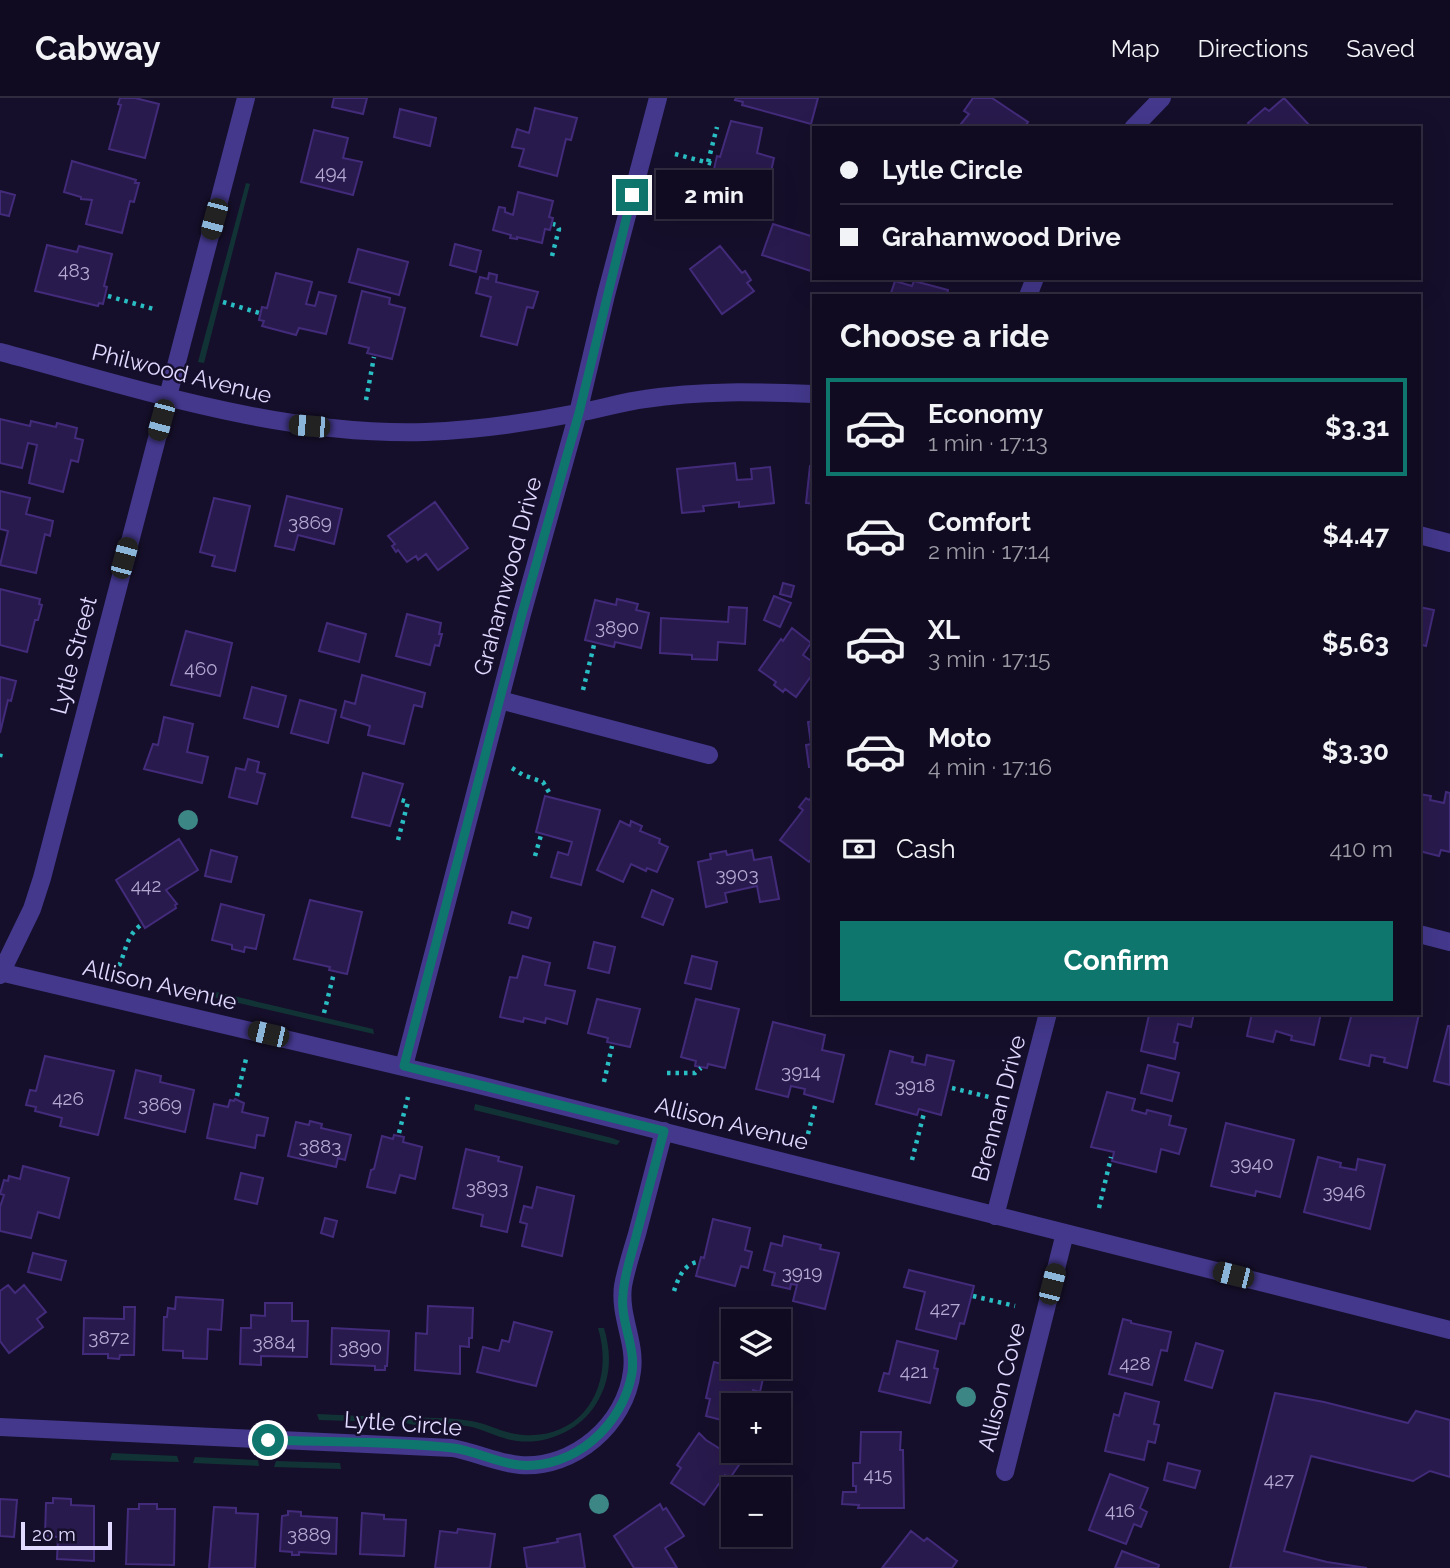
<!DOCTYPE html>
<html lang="en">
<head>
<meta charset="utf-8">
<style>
	body { margin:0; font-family:Raleway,sans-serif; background:#1e192d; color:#f1f3f6; height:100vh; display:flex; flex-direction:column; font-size:26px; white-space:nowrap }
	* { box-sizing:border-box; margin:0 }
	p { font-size:23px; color:#9c9ba5 }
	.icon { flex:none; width:38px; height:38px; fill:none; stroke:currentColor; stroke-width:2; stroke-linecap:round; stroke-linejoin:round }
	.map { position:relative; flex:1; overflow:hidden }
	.drawer { position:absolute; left:812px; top:196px; width:609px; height:721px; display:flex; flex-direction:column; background:#100b20; border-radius:0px; box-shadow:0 7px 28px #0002,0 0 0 2px #302b3e }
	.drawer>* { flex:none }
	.guide { position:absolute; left:812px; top:28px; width:609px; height:154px; border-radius:0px; box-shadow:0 7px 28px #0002,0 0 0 2px #302b3e; display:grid; align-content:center; height:154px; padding:0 28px; background:#100b20 }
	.fabs { position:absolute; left:721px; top:1211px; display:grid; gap:14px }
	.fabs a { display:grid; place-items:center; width:70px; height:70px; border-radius:0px; background:#100b20; box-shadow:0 7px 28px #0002,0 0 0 2px #302b3e; font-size:35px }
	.scale { position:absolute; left:21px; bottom:18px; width:91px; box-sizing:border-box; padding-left:7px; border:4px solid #e1d9ff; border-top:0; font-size:19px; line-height:24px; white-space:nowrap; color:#e1d9ff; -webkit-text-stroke:5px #160f2b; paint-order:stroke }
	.end { position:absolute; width:32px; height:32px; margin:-16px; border:9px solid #0f766e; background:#fff; box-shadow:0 0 0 4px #fff }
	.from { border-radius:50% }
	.bubble { position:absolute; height:49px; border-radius:0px; background:#100b20; box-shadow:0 7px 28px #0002,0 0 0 2px #302b3e; font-size:23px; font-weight:700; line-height:49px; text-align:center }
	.car { position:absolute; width:21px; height:42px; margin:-21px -10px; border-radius:9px; box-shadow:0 0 5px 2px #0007; background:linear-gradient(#222 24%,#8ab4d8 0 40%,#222 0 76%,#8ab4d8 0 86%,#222 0) }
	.guide b { display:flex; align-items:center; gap:24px; height:66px; font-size:26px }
	.guide b+b { border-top:2px solid #302b3e }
	.guide i { width:18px; height:18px; background:#f1f3f6 }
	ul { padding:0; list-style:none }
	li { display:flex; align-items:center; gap:21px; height:98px; margin:0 14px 10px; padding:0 14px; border:4px solid transparent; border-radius:0px }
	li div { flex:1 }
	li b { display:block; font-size:26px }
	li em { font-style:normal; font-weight:700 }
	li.on { border-color:#0f766e }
	li>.icon { width:63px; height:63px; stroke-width:1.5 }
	h2 { padding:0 28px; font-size:32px; line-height:84px }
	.pay { display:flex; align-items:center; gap:18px; height:77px; padding:0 28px; font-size:26px }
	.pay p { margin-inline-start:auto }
	.primary-button { display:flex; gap:14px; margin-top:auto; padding:14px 28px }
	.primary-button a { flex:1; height:80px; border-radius:0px; background:#0f766e; color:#fff; font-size:28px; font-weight:700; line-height:80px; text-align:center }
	header { display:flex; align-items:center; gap:42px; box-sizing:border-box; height:98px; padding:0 35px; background:#100b20; border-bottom:2px solid #302b3e }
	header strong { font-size:33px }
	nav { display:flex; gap:38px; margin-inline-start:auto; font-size:24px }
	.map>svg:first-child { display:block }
	.green { fill:#123335 }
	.building { fill:#291a4d; stroke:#422b7a; stroke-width:2 }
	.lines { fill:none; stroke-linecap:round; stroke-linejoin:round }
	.path { stroke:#29bec3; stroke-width:4.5; stroke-dasharray:3.5 5; stroke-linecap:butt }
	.minor { stroke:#43388c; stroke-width:18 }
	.tree { fill:#3d8686 }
	.route { stroke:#0f766e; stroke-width:9 }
	.labels { text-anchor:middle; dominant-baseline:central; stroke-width:5; stroke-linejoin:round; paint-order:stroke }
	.number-label { font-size:19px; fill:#b3a9d2 }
	.street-label { font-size:23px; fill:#e1d9ff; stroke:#160f2b }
</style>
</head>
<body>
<header>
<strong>Cabway</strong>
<nav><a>Map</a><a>Directions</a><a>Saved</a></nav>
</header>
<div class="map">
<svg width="1450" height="1470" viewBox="0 0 1450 1470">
	<rect width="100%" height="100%" fill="#160f2b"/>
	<path class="green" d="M246,85L250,86L204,265L198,264Z
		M191,888L373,931L374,936L190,894Z
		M475,1006L612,1040L620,1043L617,1047L474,1012Z
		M598,1230H604C612,1257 611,1282 596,1306C578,1335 540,1350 507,1341C495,1338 484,1332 472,1329C455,1325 436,1327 418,1326V1323L415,1327L400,1324L401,1319C424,1320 448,1319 471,1323C489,1326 505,1336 523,1337C585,1341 615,1285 598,1230Z
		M317,1316L384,1319V1324L319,1322Z
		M112,1355L177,1358L179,1364L110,1362Z
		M195,1359L258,1362L259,1368L193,1365Z
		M276,1363L340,1365L341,1371L274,1369Z"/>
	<path class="building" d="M120,0H135L159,6L145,60L109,51L121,7L118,6Z
		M334,0H367L363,16L332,9Z
		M736,0H818L811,26L742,7L743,4L735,2Z
		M973,0H992L1028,24L1024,30H964L960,27L969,16L964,13Z
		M1284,0L1310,28L1308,30H1252L1248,25L1265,10L1269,13Z
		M535,10L577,20L571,42L566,41L557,78L519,68L524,51L512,49L517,31L529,35Z
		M400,11L436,20L430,48L394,39Z
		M731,23L762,30L757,55L774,60L766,97L715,82L717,72L714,71L717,58L720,59Z
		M314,32L348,40L343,60L362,64L353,97L301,84Z
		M72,63L136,82L135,85H139L134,104L130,103L122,135L86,126L92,102L81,101V99L64,94Z
		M0,93L15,97L9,118L0,116Z
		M518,94L553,103L549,119L553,120L550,132L545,131L542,145L517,139V141L510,140L511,137L493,132L499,109L505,110V114L513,117Z
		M773,126L814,139V174L762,157Z
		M455,146L481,153L476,174L450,167Z
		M47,147L77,154L79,148L112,156L104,188L107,189L103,206L99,205L98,208L35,193Z
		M720,148L742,175L745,173L751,182L747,185L754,193L722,216L690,171Z
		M358,151L408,164L399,197L349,184Z
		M276,175L312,184L306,206L315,208L319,194L336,198L326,236L299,230L296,237L262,228L264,223L259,222L262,209L267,210Z
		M489,175L497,177L496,184L538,194L533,210L527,209L517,247L481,238L491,199L476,195L480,179L488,181Z
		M895,183L912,188L914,183L948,192L947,198H890Z
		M362,193L390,200L389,206L405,210L392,261L367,255L369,250L349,245Z
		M0,321L30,328L31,323L56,329L57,325L77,330L75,340L83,342L78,364L71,362L63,394L29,385L37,347L28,345L22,370L0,365Z
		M735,365L737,382L752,381L751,371L770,369L774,405L739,409V404L703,408L704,413L682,415L677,371Z
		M810,368H814V406L806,405Z
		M0,393L30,400L26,416L53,423L50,438L45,436L36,475L0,467L8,433L0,431Z
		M287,398L342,411L334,446L298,437L294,452L275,448Z
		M214,400L250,408L235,473L212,468L215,458L200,454Z
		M435,404L468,450L438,472L426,456L418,462L416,458L407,464L398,452L396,454L392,448L395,446L388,438Z
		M783,485L794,488L791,499L780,496Z
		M0,491L40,501L39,506L42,507L38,522H35L27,554L0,547Z
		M774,498L791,505L780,529L764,522Z
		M617,501L638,506L636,512L649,515L641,550L615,544L614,549L585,542L595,502L616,507Z
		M729,509L747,510L745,546L718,544L717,562L692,561V557L660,555L661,520L728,524Z
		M1419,509L1434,512L1426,548L1419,546Z
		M407,516L441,525L439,536H442L439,548L435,547L430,567L396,558Z
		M327,525L366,536L359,564L319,553Z
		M792,530L811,545L803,557L814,565V574L796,599L785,591L783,594L774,587L776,584L759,572L781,541L783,543Z
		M186,533L232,545L220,598L171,587Z
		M362,577L425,595L422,609L414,607L404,646L368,637L370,628L341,619L345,603L355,606Z
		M0,579L16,583L11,603L8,602L0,635Z
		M252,589L286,598L278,629L244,620Z
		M300,602L336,612L328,645L291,635Z
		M164,619L193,626L187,654L208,659L202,685L144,671L153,646L158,647Z
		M814,623V669H809L806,647L811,646L808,624Z
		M248,661L259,664L257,674L265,676L257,706L229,699L236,670L245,672Z
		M363,675L403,686L390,728L352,719Z
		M1446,694L1450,695V754L1441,752L1439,758L1419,753V696L1431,698L1430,702L1444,705Z
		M813,697L814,758L809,764L780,742L803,712L799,709L806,700L809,702Z
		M545,698L600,712L581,787L551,779L558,754L568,757L572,744L536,734Z
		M620,723L630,728L631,723L642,728L640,733L660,741L659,745L668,749L657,774L647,770L646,773L631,766L623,784L597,772Z
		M179,741L198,772L166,792L177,806L175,807L176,810L145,830L116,782Z
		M211,752L237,759L231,784L205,778Z
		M752,752L754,762L771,759L779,801L760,804L757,788L725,795L727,804L706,809L698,764L711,761L710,756L726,753L727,757Z
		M652,792L673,801L663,827L642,819Z
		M310,802L362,814L347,876L329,872L330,869L294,861Z
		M221,806L264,817L256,851L245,849L244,854L232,851V847L212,842Z
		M512,814L531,820L528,830L509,825Z
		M594,844L615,849L609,875L588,870Z
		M523,858L550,865L545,887L575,893L567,926L546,920L545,925L524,920L523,924L500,919L510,879L517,880Z
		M692,858L717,864L711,891L685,885Z
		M597,901L640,911L630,949L607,944L608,940L588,935Z
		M696,901L739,911L725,970L708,966L707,970L695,968L696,963L681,959Z
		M1142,915H1194L1191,929L1178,926L1174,944L1178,945L1175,961L1141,953L1149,917Z
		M1252,915H1321L1314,947L1291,942L1292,938L1276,933L1273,944L1247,938Z
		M1352,915L1419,916L1407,970L1384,964L1385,960L1371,957L1369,968L1340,961Z
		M773,924L825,937L822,952L844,957L833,1004L804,996L805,991L791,988L788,999L756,991Z
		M1448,928H1450V987L1434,983Z
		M890,953L913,959L912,964L925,967L927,957L954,963L941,1017L919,1011L917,1017L876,1006Z
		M45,958L114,973L98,1037L60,1028L62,1020L35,1013L36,1009L26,1007L30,992L36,993Z
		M1148,967L1179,975L1172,1003L1141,995Z
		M136,972L161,978L160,984L194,992L185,1034L125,1020Z
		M1107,994L1135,1001L1132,1012L1146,1016L1147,1012L1171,1018L1169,1027L1186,1031L1179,1056L1161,1051L1156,1074L1112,1063L1114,1054L1091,1049Z
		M235,1001L244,1005L242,1014L268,1020L264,1038L257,1037L255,1050L207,1040L214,1006L228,1009L230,1002L234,1003Z
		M310,1023L322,1026L321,1030L351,1037L345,1062L338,1060L336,1069L288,1058L296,1024L309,1027Z
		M1226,1025L1294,1042L1280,1099L1256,1093L1255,1098L1211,1088Z
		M394,1037L404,1039L403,1044L422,1049L415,1081L400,1077L395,1095L367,1089L371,1072L374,1071L382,1038L393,1041Z
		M466,1051L499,1059L498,1063L522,1069L507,1134L481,1128L483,1117L453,1110Z
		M1318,1059L1341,1065L1340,1069L1356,1072L1358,1061L1385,1067L1370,1131L1304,1114Z
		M23,1068L69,1080L59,1120L38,1114L31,1140L0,1133V1109L4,1097L0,1096L4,1082L8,1083L9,1078L20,1081Z
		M241,1075L263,1080L257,1106L235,1101Z
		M537,1089L574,1098L562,1158L522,1148L527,1126L520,1124L524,1108L532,1110Z
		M325,1120L337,1123L333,1139L321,1135Z
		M713,1121L750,1130L745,1152L752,1154L748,1170L741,1168L735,1188L696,1178L701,1159L704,1160Z
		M784,1138L821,1147L820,1151L839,1155L825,1211L793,1203L797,1187L791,1186L790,1191L772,1187L775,1175L764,1172L771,1145L782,1148Z
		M33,1155L66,1163L61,1182L28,1174Z
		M909,1172L974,1188L964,1226L960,1225L956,1241L916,1231L925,1194L904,1189Z
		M8,1187L15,1195L24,1187L46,1214L37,1221L43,1229L9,1255L0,1243V1193Z
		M176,1199L223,1202L221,1232L208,1231L207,1261L183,1260V1253L163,1252L164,1219H167L168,1210L175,1211Z
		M265,1205H292V1223H308L307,1259L261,1258V1267L240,1266L241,1230H251V1217L265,1218Z
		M428,1208L473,1210L472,1240H469V1249L460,1248V1276L415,1272L416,1235L427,1236Z
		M124,1209H135L134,1257H120L119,1261L108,1260V1256H83L84,1220L124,1221Z
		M1123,1221L1131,1223V1225L1171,1234L1167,1253L1161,1252L1152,1287L1109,1276Z
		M514,1224L552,1234L536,1288L477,1274L483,1249L499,1253L502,1242L509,1244Z
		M332,1230L389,1233L387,1268H385V1272H375V1268L331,1266Z
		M727,1230L733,1232V1249L723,1247Z
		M897,1243L938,1253L934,1270L938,1271L930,1305L879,1293L884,1275L889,1276Z
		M1196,1245L1223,1253L1212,1290L1185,1282Z
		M714,1264L764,1276L760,1294L753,1292L749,1307H733V1325L706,1318L710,1301L706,1300Z
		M1125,1295L1159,1304L1154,1326L1159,1327L1155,1345L1148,1343L1144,1362L1105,1353L1114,1316L1119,1318Z
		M1275,1295L1324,1304L1408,1325L1416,1313L1450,1322V1379L1430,1373L1413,1383L1311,1358L1284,1453L1327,1464L1367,1470H1230Z
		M861,1334H901L900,1352H903L904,1410H858L859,1407L842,1406L843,1394H856V1388H853V1365H860Z
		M699,1335L706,1342L741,1364L730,1380L725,1377L704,1407L671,1385L681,1370L677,1367Z
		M1168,1365L1200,1373L1195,1390L1164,1382Z
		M1110,1376L1148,1390L1140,1410L1147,1414L1141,1429L1134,1426L1126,1446L1089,1432Z
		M53,1400L71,1401V1407L94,1408V1463L57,1461L58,1439L45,1438L46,1405H53Z
		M0,1401L17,1402L14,1439L0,1438Z
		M139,1406H157V1411H175L174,1467L126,1466L128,1411H139Z
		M660,1406L663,1412L666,1410L684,1438L665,1450L677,1470H634L614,1438Z
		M214,1409L236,1410V1415L258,1416L255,1470H209Z
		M288,1413L301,1414V1418L337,1420L336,1456L299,1454V1457H292V1454L280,1453L282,1418L288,1417Z
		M362,1415L384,1417V1421L406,1422L404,1458L360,1456Z
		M458,1431L495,1436L490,1470H435L440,1433L457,1435Z
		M911,1433L924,1443L927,1440L957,1463L952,1470H882Z
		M580,1436L585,1470H527L524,1450L558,1444L557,1441Z
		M1122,1453L1159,1467L1158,1470H1115Z"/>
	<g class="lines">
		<path class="path" d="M675,56L713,66
			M708,64L717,29
			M552,158L559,131L557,127L553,126
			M108,198L157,212
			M223,204L259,215
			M366,302L374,259
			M583,592L594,547
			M0,659L1,654
			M512,670L523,677L543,684L550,696
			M398,742L408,704L401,702
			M535,758L541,737
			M119,868C126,853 126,838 141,827
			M324,915L334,875
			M667,975H695L701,970
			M604,984L612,948
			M952,990L993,1000
			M237,998L246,961
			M399,1035L408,999
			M808,1036L816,1004
			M912,1062L924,1015
			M1099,1110L1111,1059
			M674,1193C678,1181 683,1167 697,1164
			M973,1198L1015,1208"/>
		<path class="minor" d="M1133,30L1162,0
			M1028,198L1035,180
			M0,254C140,291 279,338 425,334C476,332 527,325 577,315C600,311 622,304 645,301C701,292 757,294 814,296
			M1419,437L1450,445
			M500,602L709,657
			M1419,836L1450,844
			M0,874L471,985L1450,1232
			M0,877L32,811L42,780L246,0
			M404,968L522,516L578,315L606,197L658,0
			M995,1118L1048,915
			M0,1329L452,1350C475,1354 497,1365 520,1367C574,1371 626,1326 632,1273C636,1244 619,1218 623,1188C626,1171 632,1153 637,1136C646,1102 655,1067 664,1033
			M1005,1374L1065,1135"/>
	</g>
	<g class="tree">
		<circle cx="188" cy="722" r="10"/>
		<circle cx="966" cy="1299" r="10"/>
		<circle cx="599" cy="1406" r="10"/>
	</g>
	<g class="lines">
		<path class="route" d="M268,1342C328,1344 392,1343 453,1350C476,1353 497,1365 519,1367C574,1372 623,1327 632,1275C636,1248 620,1224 623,1197C624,1176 632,1156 637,1135C646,1101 655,1067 664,1033L404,968L522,516L579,315L632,97"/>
	</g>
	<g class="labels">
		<g class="number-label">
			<text x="331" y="74">494</text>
			<text x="74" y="172">483</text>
			<text x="310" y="424">3869</text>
			<text x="617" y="529">3890</text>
			<text x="201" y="570">460</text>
			<text x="737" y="776">3903</text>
			<text x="146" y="787">442</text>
			<text x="801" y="973">3914</text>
			<text x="915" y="987">3918</text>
			<text x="68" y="1000">426</text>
			<text x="160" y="1006">3869</text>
			<text x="320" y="1048">3883</text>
			<text x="1252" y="1065">3940</text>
			<text x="487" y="1089">3893</text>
			<text x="1344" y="1093">3946</text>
			<text x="802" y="1174">3919</text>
			<text x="945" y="1210">427</text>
			<text x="109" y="1239">3872</text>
			<text x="274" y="1244">3884</text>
			<text x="360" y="1249">3890</text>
			<text x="1135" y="1265">428</text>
			<text x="914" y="1273">421</text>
			<text x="878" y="1376">415</text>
			<text x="1279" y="1381">427</text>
			<text x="1120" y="1412">416</text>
			<text x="309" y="1436">3889</text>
		</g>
		<g class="street-label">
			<text transform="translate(182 275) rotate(14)">Philwood Avenue</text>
			<text transform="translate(507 478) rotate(-75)">Grahamwood Drive</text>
			<text transform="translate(73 557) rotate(-75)">Lytle Street</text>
			<text transform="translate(160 886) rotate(13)">Allison Avenue</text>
			<text transform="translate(998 1010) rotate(-75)">Brennan Drive</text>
			<text transform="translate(732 1025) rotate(14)">Allison Avenue</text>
			<text transform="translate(1001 1289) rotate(-76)">Allison Cove</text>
			<text transform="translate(403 1325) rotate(4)">Lytle Circle</text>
		</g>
	</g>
</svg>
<div class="fabs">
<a><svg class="icon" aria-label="layers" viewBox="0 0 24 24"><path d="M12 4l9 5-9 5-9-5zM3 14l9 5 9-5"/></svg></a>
<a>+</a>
<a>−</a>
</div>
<div class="scale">20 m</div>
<i class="end from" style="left:268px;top:1342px"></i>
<i class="end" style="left:632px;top:97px"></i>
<div class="bubble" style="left:656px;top:72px;width:116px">2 min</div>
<i class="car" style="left:214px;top:121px;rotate:195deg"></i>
<i class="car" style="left:161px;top:322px;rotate:195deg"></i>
<i class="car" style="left:309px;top:328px;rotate:275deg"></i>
<i class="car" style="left:124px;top:460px;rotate:15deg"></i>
<i class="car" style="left:268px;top:936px;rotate:283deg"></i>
<i class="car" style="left:1233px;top:1177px;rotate:284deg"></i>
<i class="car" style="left:1052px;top:1186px;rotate:14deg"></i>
<div class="guide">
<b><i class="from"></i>Lytle Circle</b>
<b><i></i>Grahamwood Drive</b>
</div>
<section class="drawer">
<h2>Choose a ride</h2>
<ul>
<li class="on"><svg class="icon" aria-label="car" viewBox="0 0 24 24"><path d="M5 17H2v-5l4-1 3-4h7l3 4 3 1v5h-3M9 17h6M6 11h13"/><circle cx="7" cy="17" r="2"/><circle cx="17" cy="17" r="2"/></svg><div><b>Economy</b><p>1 min · 17:13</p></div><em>$3.31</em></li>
<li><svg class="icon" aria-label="car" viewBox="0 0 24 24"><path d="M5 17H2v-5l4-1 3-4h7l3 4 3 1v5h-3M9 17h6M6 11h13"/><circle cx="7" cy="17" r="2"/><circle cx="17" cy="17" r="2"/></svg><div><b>Comfort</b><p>2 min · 17:14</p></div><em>$4.47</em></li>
<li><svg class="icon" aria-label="car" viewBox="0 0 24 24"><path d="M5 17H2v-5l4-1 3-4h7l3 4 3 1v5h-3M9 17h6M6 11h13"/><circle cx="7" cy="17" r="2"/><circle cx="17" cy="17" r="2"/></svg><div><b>XL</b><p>3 min · 17:15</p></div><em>$5.63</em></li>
<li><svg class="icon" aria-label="car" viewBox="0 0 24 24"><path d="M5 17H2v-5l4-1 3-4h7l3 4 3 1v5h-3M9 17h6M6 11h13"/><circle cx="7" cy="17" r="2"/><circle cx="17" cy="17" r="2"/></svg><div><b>Moto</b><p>4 min · 17:16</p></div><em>$3.30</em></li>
</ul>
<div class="pay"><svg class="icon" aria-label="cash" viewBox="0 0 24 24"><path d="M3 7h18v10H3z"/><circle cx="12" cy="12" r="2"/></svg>Cash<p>410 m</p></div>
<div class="primary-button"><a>Confirm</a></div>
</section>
</div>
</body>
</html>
